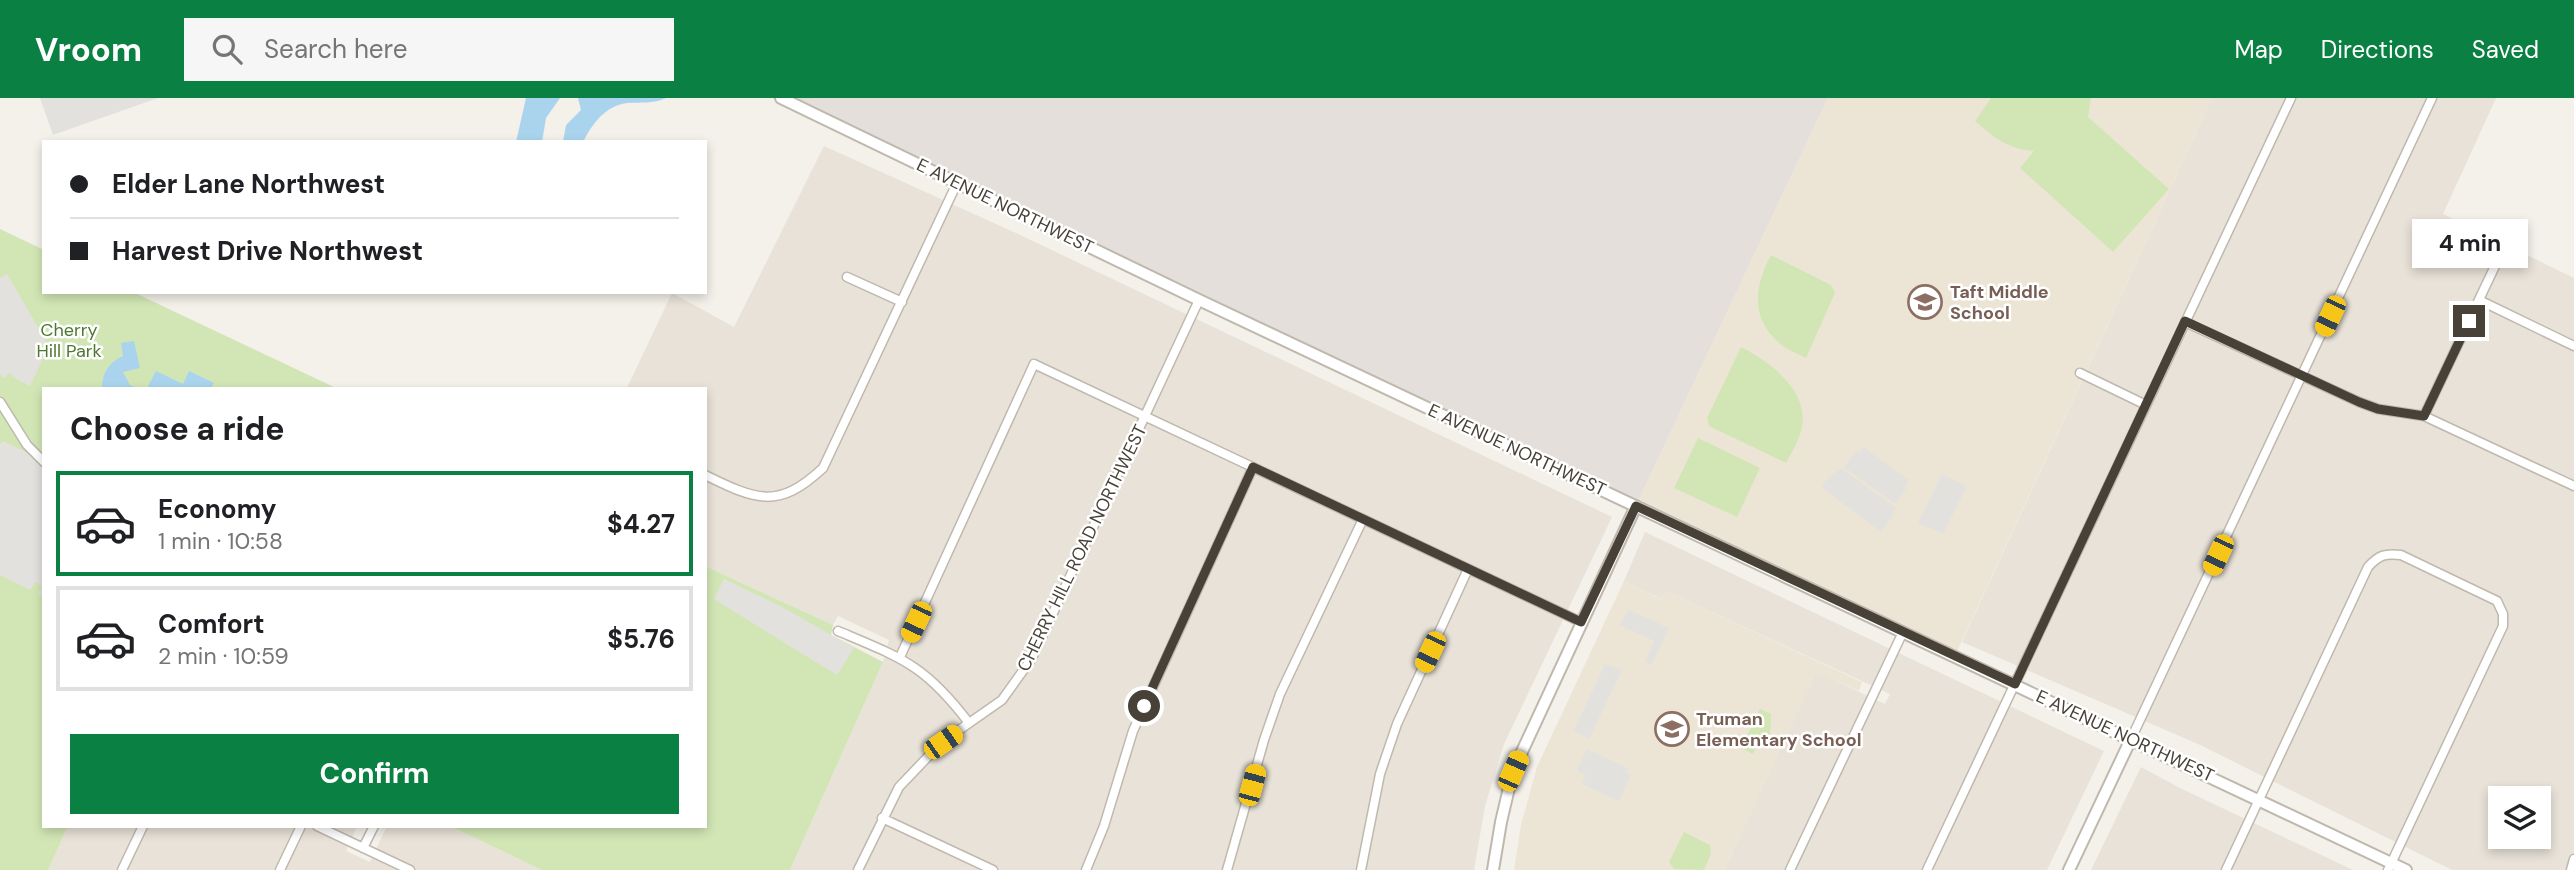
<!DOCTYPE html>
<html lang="en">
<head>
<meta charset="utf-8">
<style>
	body { margin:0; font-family:"DM Sans",sans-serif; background:#f6f6f6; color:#202124; height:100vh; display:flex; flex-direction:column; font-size:26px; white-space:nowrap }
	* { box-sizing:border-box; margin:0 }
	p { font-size:23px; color:#757577 }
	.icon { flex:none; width:38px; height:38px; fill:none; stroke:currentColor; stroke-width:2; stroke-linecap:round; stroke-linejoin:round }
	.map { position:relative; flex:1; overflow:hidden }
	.sheet { position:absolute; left:42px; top:289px; width:665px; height:441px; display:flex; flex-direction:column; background:#fff; border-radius:0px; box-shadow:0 4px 10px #0003 }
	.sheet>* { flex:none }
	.top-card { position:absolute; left:42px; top:42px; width:665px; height:154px; border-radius:0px; box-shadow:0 4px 10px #0003; display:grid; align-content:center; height:154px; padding:0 28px; background:#fff }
	.buttons { position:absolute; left:2488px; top:688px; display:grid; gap:14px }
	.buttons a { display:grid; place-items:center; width:63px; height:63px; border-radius:0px; background:#fff; box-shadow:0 4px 10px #0003; font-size:35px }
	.end { position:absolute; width:32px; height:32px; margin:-16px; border:9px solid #474138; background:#fff; box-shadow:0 0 0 4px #fff }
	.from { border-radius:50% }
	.bubble { position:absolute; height:49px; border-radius:0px; background:#fff; box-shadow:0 4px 10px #0003; font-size:23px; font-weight:700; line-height:49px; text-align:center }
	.car { position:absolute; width:21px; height:42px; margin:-21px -10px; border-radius:9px; box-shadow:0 0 5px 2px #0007; background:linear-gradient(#f5c518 24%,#345 0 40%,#f5c518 0 76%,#345 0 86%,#f5c518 0) }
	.top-card b { display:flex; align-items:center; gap:24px; height:66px; font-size:26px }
	.top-card b+b { border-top:2px solid #e0e0e0 }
	.top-card i { width:18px; height:18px; background:#202124 }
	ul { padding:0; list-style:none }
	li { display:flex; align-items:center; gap:21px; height:105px; margin:0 14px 10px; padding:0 14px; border:4px solid #e0e0e0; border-radius:0px }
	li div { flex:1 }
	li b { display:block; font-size:26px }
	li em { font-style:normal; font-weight:700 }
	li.selected { border-color:#0b8043 }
	li>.icon { width:63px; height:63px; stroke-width:1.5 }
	h2 { padding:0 28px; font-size:32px; line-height:84px }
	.primary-button { display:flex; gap:14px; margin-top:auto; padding:14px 28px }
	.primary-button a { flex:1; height:80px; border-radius:0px; background:#0b8043; color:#fff; font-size:28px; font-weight:700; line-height:80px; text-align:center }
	header { display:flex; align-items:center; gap:42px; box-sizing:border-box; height:98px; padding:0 35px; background:#0b8043; color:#fff }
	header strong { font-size:33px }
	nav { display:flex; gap:38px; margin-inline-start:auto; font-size:24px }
	.search { width:490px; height:63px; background:#f6f6f6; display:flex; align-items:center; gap:18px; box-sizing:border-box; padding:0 24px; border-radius:0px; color:#757577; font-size:26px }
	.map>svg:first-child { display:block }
	.residential { fill:#e8e2d8; fill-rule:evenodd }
	.industrial { fill:#e4dfdb }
	.education { fill:#ece5d5 }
	.green { fill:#d2e6b5 }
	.parking { fill:#e3e1de }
	.water { fill:#aad4ed }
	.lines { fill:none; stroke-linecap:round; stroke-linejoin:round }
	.minor-casing { stroke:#bfb8ad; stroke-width:11 }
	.tertiary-casing { stroke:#bfb8ad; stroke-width:14 }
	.minor { stroke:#fff; stroke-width:8 }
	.tertiary { stroke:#fff; stroke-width:10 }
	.route { stroke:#474138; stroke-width:9 }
	.labels { text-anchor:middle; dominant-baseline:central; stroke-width:5; stroke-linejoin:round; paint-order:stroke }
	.street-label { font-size:18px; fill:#474138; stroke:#fff }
	.education-label { font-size:18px; font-weight:bold; fill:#785e54; stroke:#fff; text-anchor:start }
	.park-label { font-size:18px; fill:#4c772e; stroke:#fff }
</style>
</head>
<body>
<header>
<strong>Vroom</strong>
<div class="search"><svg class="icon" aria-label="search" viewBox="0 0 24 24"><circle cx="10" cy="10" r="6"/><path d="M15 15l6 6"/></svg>Search here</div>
<nav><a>Map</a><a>Directions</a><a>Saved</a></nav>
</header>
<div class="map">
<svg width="2574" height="772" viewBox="0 0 2574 772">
	<rect width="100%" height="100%" fill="#f4f0ea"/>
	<path class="residential" d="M2212,0H2496L2443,116L2574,180V772H2452L2198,646L1962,544ZM2501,700H2539V738H2501Z
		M824,48L1018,136L1612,419L1504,646L1485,708L1474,772H790L883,564L889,542L838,518L833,527L705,468V290H627L672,195L734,229Z
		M1645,434L2104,653L2047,772H1724L1816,574L1885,606L1890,596L1666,493L1661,501L1624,483Z
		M2141,669L2180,690L2353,772H2091Z
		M68,728H357L346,753L370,764L387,728H450L542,772H48Z"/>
	<path class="industrial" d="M781,0H1828L1636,408Z"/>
	<path class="education" d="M1828,0H2212L1955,558L1636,408Z
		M1624,483L1660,501L1666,493L1862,584L1859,593L1816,575L1724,772H1514L1521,727L1537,669Z"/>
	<path class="green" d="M1991,0H2091L2088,19L2169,91L2113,154L2020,70L2034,53C2007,51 1995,40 1975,23Z
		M0,131L44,152V194H133L336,290H44V728H68L48,772H0Z
		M1771,157L1831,187L1835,195L1806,260C1797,255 1784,251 1777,243C1750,218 1755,187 1771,157Z
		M1741,249C1771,264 1814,296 1800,336C1797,346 1791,356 1786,365L1709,328L1707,320Z
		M1698,340L1760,370L1737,419L1674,390Z
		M705,468L833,527L831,537L883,564L790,772H542L450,728H705Z
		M1760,611L1771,616L1770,636L1758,645L1753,656L1741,650Z
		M1684,734L1710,747L1711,756L1704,772L1674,771L1669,764Z"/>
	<path class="parking" d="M40,0H158L53,37Z
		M7,176L46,243L39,248L36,254L44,258L30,288L13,279L10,275L3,280L0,275V180Z
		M2,343L44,362V498L38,496L42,488L35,484L30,492L0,477V347Z
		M1863,349L1909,382L1905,387L1906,390L1895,406L1844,369L1856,353L1859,354Z
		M1841,370L1896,410L1892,415L1893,418L1881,434L1822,390L1825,383Z
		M1942,376L1967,388L1943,436L1918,425Z
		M724,481L782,509L854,550L837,577L714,501Z
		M1629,512L1669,530L1651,567L1645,564L1654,543L1619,527Z
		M1605,566L1622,572L1589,641L1574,632Z
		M1587,651L1629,671L1627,675L1631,677L1619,703L1582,686L1586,677L1577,673Z"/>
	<path class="water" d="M526,0H560L546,20L542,44H516Z
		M578,0H666C653,6 641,4 627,5C605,8 593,25 583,44H563L566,27L581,12Z
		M134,243L140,270L123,274L130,287L137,290H102C102,275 109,264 123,258L121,245Z
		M156,273L183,286L189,273L214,285L211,290H147Z"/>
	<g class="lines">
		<g class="minor-casing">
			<path id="minor" d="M847,179L902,204
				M2479,202L2574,248
				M2185,224L2359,304L2378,311L2424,318L2574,388
				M2080,275L2146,307
				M0,304L27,347L44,364
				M2424,318L2503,151
				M705,377C756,402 778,412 823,370L957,85
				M838,533C902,560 925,567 969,625
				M900,559L1034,266L1581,524
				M2131,641L2432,0
				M882,720L993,772
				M317,728L410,772
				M363,750L374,728
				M122,772L143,728
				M280,772L301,728
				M858,772L899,689L942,644L1002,602L1032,560L1199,202
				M1086,772L1104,728L1133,633L1253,369
				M1227,772L1264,642L1280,596L1363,421
				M1361,772L1380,676L1397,626L1468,471
				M1790,772L1903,534
				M1927,772L2291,0
				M2226,772L2368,469C2379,457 2385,455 2401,457L2497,503L2503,516V528L2388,772
				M2571,772L2574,761"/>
		</g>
		<g class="tertiary-casing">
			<path id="tertiary" d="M781,0L1199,202L2406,772
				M1493,772L1501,724L1513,673L1636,408
				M2069,772L2131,641"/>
		</g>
		<use href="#minor" class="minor"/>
		<use href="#tertiary" class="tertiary"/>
	</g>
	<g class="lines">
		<path class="route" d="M1144,608L1253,369L1581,524L1636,408L2015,586L2185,223L2359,304L2378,311L2424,318L2469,223"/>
	</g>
	<defs>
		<g id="school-ring" transform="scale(1.75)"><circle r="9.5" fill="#fff" stroke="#8d6e63" stroke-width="1.5"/><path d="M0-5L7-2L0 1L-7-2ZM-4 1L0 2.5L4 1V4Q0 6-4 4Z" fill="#8d6e63"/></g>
	</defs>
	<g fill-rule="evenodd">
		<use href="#school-ring" x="1925" y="204"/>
		<use href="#school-ring" x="1672" y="631"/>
	</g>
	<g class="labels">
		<g class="street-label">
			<text transform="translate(1005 108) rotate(26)">E AVENUE NORTHWEST</text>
			<text transform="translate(1517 352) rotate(25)">E AVENUE NORTHWEST</text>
			<text transform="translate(1082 450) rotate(-64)">CHERRY HILL ROAD NORTHWEST</text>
			<text transform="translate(2125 638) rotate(25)">E AVENUE NORTHWEST</text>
		</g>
		<g class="education-label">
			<text x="1950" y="194">Taft Middle<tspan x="1950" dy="21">School</tspan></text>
			<text x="1696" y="621">Truman<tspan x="1696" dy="21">Elementary School</tspan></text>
		</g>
		<g class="park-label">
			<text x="69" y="232">Cherry<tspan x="69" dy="21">Hill Park</tspan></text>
		</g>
	</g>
</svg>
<div class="buttons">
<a><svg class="icon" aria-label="layers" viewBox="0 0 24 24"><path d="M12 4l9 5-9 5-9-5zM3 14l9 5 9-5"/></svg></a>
</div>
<i class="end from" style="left:1144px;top:608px"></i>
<i class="end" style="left:2469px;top:223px"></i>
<div class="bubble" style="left:2412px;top:121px;width:116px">4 min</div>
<i class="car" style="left:2330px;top:218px;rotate:205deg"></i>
<i class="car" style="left:2218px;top:457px;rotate:205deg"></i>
<i class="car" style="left:916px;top:524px;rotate:205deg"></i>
<i class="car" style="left:1430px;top:554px;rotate:205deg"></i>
<i class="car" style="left:943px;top:644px;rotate:55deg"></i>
<i class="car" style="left:1513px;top:673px;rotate:24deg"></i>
<i class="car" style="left:1252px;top:687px;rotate:15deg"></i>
<div class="top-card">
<b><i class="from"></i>Elder Lane Northwest</b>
<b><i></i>Harvest Drive Northwest</b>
</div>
<section class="sheet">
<h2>Choose a ride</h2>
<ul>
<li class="selected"><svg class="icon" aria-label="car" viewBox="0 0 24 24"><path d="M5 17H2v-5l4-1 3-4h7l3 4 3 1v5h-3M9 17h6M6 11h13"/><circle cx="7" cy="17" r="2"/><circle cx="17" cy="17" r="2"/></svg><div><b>Economy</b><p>1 min · 10:58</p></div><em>$4.27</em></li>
<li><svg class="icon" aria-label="car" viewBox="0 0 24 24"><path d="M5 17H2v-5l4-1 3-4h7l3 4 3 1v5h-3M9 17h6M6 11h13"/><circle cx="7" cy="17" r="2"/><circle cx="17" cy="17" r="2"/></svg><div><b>Comfort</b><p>2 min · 10:59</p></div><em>$5.76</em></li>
</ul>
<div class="primary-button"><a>Confirm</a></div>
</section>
</div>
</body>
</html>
